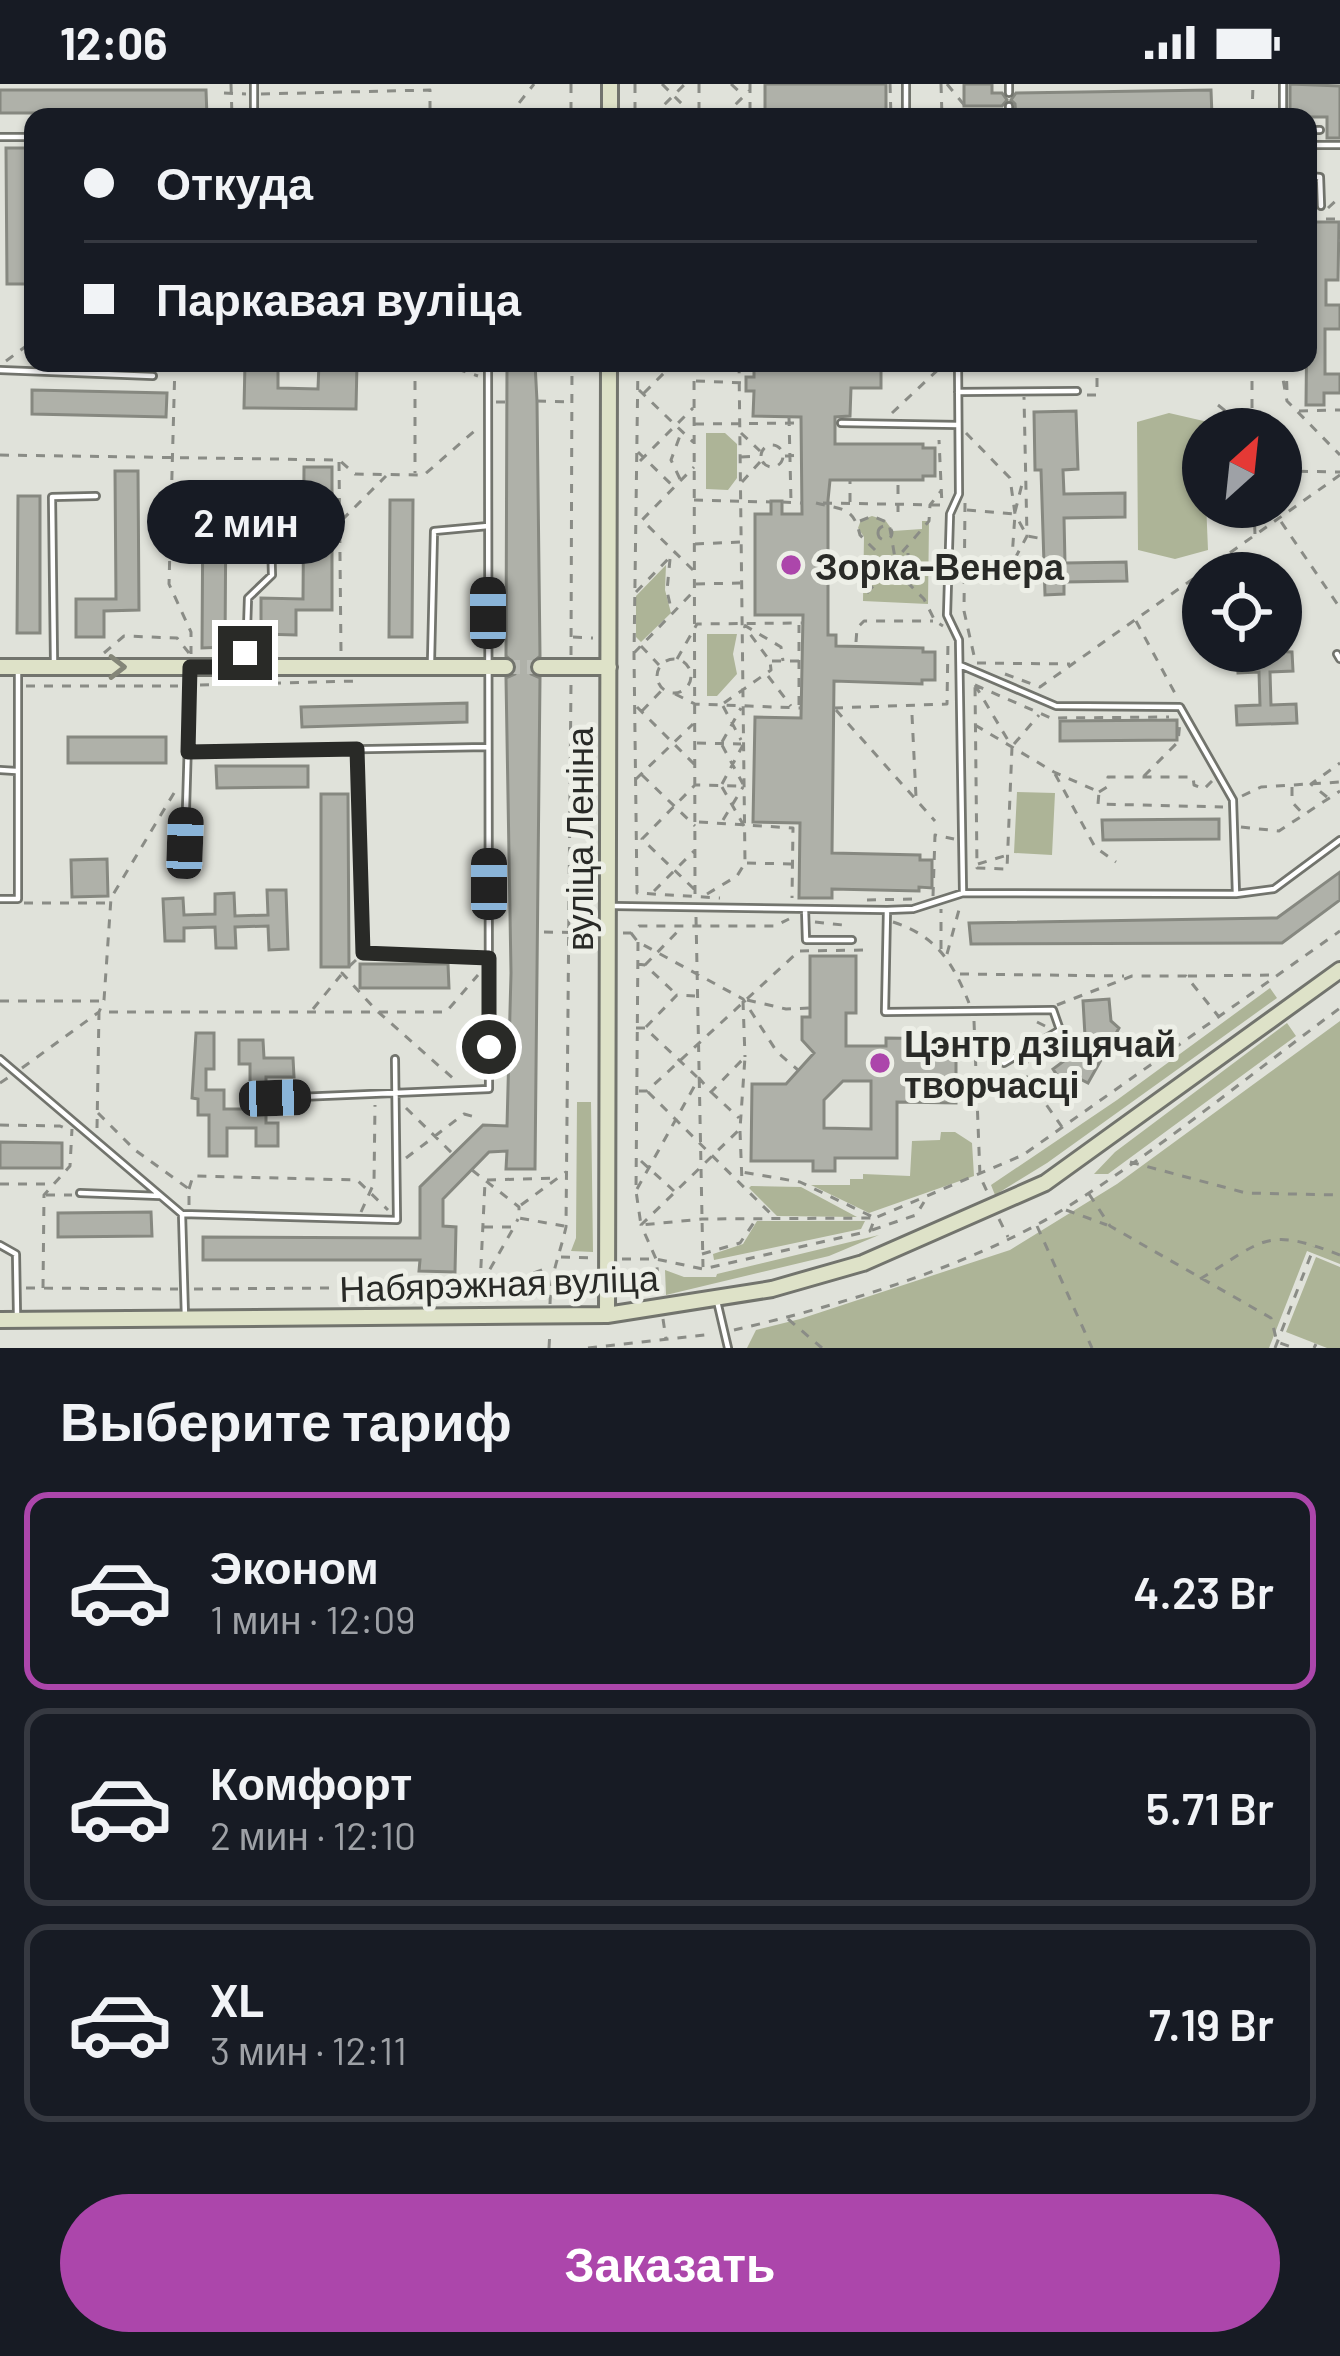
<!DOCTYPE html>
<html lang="ru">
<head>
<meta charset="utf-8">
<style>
	body { margin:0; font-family:Barlow,sans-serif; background:#242831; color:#f1f3f6; height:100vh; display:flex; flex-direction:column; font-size:45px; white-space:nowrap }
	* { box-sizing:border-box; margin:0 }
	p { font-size:39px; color:#9ea1a6 }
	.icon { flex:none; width:66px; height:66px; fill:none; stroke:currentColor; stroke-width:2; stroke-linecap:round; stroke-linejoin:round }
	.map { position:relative; height:1264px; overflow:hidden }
	.panel { display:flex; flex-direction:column; background:#171b24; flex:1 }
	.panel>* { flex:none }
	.hud { position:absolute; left:24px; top:24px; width:1293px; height:264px; border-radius:24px; box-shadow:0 3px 9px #0004; display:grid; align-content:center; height:264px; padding:0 60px; background:#171b24 }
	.needle { width:78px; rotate:27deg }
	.buttons { position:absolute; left:1182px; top:324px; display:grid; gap:24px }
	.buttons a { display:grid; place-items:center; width:120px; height:120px; border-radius:50%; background:#171b24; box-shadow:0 3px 9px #0004; font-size:60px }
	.end { position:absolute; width:54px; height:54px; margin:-27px; border:15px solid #292a27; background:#fff; box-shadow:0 0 0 6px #fff }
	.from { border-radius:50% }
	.bubble { position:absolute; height:84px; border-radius:42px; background:#171b24; box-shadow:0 3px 9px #0004; font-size:39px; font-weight:600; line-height:84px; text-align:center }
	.car { position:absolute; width:36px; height:72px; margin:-36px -18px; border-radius:15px; box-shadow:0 0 9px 3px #0007; background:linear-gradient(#222 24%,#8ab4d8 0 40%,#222 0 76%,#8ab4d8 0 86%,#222 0) }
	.hud b { display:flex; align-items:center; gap:42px; height:114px; font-size:45px }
	.hud b+b { border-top:3px solid #363941 }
	.hud i { width:30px; height:30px; background:#f1f3f6 }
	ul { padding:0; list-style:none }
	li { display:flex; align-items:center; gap:36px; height:198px; margin:0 24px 18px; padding:0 36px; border:6px solid #363941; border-radius:24px }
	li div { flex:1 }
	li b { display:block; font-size:45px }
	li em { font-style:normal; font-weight:600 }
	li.selected { border-color:#ac46ab }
	li>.icon { width:108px; height:108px; stroke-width:1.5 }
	h2 { padding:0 60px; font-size:54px; line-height:144px }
	.action { display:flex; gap:24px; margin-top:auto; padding:24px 60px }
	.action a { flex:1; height:138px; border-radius:72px; background:#ac46ab; color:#fff; font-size:48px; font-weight:600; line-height:138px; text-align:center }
	.status { display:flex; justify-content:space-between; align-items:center; height:84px; padding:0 60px; background:#171b24; direction:ltr }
	.status svg { height:33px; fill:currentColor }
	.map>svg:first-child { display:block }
	.green { fill:#adb497 }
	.building { fill:#afb1a9; stroke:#868880; stroke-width:3; fill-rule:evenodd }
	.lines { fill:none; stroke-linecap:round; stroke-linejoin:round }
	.secondary-tunnel { stroke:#bbbdb6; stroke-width:14; stroke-dasharray:14 7; stroke-linecap:butt }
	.lane-casing { stroke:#72746d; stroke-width:10 }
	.secondary-casing { stroke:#72746d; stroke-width:20 }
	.path { stroke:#8a8c86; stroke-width:3; stroke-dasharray:9 9; stroke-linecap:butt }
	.lane { stroke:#fff; stroke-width:4.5 }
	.secondary { stroke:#dee2c8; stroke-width:14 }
	.oneway { stroke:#848678 }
	.route { stroke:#292a27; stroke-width:15 }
	.poi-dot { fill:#ac46ab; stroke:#edefe7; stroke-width:4.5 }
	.labels { text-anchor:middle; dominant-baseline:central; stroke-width:10; stroke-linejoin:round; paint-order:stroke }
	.poi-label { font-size:36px; font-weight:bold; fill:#292a27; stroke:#edefe7; text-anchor:start }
	.street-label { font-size:36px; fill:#292a27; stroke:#edefe7 }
</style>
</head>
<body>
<div class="status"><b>12:06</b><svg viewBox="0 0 49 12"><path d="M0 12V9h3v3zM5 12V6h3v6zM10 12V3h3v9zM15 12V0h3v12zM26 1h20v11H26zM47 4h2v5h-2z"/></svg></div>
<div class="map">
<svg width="1340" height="1264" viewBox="0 0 1340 1264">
	<rect width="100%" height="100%" fill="#e0e2da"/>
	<path class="green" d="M1169,329L1208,338V345H1203L1208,466L1175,475L1138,466L1137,338Z
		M706,349H725L737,360V394L728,406L706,405Z
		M872,432L885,436L893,447L922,445V437H929L928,520L863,517L864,453L858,444L861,436Z
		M666,481L665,506L671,529L641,558L636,553V512Z
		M707,550H737L733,570L737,590L717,612H707Z
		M1017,708L1055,709L1052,771L1014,769Z
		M1270,904L1277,914L1047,1079L995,1111L991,1101L1117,1016Z
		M1340,937V1180L1307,1167L1269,1264H747L756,1246L800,1235L1010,1166L1117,1100Z
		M1287,939L1296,952L1108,1090H1094L1115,1068Z
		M577,1018H591L593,1168L571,1167L576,1154Z
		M941,1048H955L972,1059L974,1092L869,1129L811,1101H850V1095H863V1090L910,1092L912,1057L940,1056Z
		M751,1102L801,1103L857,1133L777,1132L749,1104Z
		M757,1137H865L861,1145L714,1176L713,1170L743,1160Z
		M879,1151L829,1172L666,1211L665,1186L684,1193H716L717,1190Z
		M1316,1173L1340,1183V1264H1327L1286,1248Z"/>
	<path class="building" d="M765,0H886V33L765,32Z
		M964,0H992V9H1002L1007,16L1002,22H964Z
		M1290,0L1340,2V54H1327V33H1290Z
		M0,6H206L207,33H170V29H0Z
		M1211,6L1212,32L1016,33L1015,20L1011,16L1016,9Z
		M6,64H33V200H7Z
		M1308,138H1339L1338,196H1326V221H1340V245H1325V290H1340V309H1324V321H1306Z
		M245,279H278V304L318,305L319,279H357L356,325L244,324Z
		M507,279H535L537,317L540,572L529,582L531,590L540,594L535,1085H506L507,1067L489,1068L443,1115V1142L456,1143L455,1188L419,1187L420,1176H203V1153L420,1154V1103L483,1041L507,1042L511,889L506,594L515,590L517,582L506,572Z
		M754,279H881V304H851L850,332L835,333V360H923V364H935V392H923V396H830L828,416V551H836V562L923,564V568H935V596H922V600L834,597L832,769L920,771V776H932V804L919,803V807L832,805V814H799L800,739L753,738L755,633L801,634L803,531H755V430H771V417H782V430H802L801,333L753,332L754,307H746V293H754Z
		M32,306L167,309L166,333L32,330Z
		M1076,327L1078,385L1063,386L1064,410L1125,409V433L1064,434L1065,479L1126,478L1127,497L1064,498V510L1045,511L1041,386H1035L1034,328Z
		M304,383H332V526H296V551L261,550V514L303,515Z
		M115,387H138L139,526L104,527V553H76V515H116Z
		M18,412H40V549H17Z
		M203,415H226L225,563L202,564Z
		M390,416H413L412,553H389Z
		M1259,567L1292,568L1293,587L1270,588L1271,621L1296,620L1297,639L1237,641L1236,622L1260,621L1259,588L1238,589L1237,569Z
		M467,619V638L302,643L301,623Z
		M1177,636V656L1060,657V637Z
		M68,653H166V679H68Z
		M216,682H308V703L217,704Z
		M321,710H348L349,883H321Z
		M1219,735V755L1103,756L1102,736Z
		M107,775L108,812L72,813L71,776Z
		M1340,788V816L1282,859L971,860L969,839L1277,834Z
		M267,806H286L288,865L269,866L268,842L235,843L236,864H216L215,843L184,844V857H165L163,815L183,814L184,831L215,830V810L234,809L235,832L268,831Z
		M810,872H856V929H846V962H886V954L956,955V1019L897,1018V1074H835V1087H813V1077H751L752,1000H786L814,969L802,956V933H810ZM843,997H871V1045L824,1044V1016Z
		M360,880H448L449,904H360Z
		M1109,915L1111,937L1119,944L1088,999L1080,995L1066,1005L1053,985L1076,968L1085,952L1083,917Z
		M196,949H214V985H206V1006H224V1025H250V980H239V956H263L264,974H293L294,993H266V1039H278V1062H256V1044H227V1072H209V1031H198V1015L192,1014Z
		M0,1058L62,1059V1084H0Z
		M151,1128L152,1152L58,1153V1129Z"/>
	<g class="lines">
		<path class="secondary-tunnel" d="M506,583H540"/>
		<g class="lane-casing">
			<path id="lane" d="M906,0V33
				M1009,0V9
				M1283,0V33
				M254,33V0
				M1009,33V22
				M1308,46H1320
				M0,53H33
				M1308,61H1340
				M1308,92L1320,93L1321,122
				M958,279L959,410L950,430L947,531L959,556L963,808
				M0,286L153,292
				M958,308L1077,307
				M841,339L958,341
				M1337,570L1340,575
				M54,577L52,413L96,412
				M246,577L248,514L272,491L270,417
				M431,577L434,447L488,442
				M960,581L1056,622L1180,623L1233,716L1236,810
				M357,665L363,869L489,873
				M188,668L488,663
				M0,686L16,687
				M185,759L190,589
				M0,815H18V589
				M614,822L887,826L913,825L963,809L1236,810L1274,805L1340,756
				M805,825L806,856H852
				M887,826L885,928L1053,926L1060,946L1004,979
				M0,975L182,1130L397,1136L395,975
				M275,1014L489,1005L488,279
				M80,1109L160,1112
				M182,1130L185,1233
				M0,1161L16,1170L17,1230
				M717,1217L728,1264"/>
		</g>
		<g class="secondary-casing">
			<path id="secondary" d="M610,33V0
				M0,583H506
				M540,583H609
				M607,1231L609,279
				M0,1236L607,1231L772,1205L863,1179L1045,1099L1340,886"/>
		</g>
		<path class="path" d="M231,0L232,33
			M571,0V33
			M635,0V33
			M662,0L695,33
			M699,0V33
			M731,0L743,11
			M750,0V33
			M890,0L891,33
			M941,0L942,33
			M947,0L974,33
			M224,9L246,10
			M261,10L430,6V33
			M508,33L534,0
			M652,33L685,0
			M723,33L750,6
			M1252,33L1253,0
			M1328,124L1340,113
			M1308,135H1340
			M1340,137V158
			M6,277L33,257
			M175,279L169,500L191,548V570
			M415,279V389
			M440,279L478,292
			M638,279L634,571L637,809L720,814
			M679,279L691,290
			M694,279L695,810
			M1252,279V345
			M1280,279L1287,317L1340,371
			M1286,279L1287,307
			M696,297L746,299
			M639,306L693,358
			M644,309L674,279
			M1087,311H1097V279
			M537,317L571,318
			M496,318H506
			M1218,321L1248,345
			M1299,327L1340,326
			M892,329L944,280
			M789,333L791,418
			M695,340L801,339
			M741,349L760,367
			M966,349L1010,394L1015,430L1027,452L1044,455
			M761 372a11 11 0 1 1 22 0a11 11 0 1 1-22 0Z
			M638,368L674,403
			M0,371L339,376L355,390L424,391L479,343
			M785,372L801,371
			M741,373L759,372
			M640,377L693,324
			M339,378L341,569
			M1281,387L1340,388
			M680,395L671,376L681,349
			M742,398L760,378
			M694,416L771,418
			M782,418L802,419
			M850,418V396
			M816,419C843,426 853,422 860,451L924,515L935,537L943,542
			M823,419L942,421L939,356
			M965,419L964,527L975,576
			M1254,423L1255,451
			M1271,423L1340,524
			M967,426L1015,430L1012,474
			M898,428V396
			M1015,428L1023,396
			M342,436L386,392
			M860,437L872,432L889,439L895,474
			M878 449a7 7 0 1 1 14 0a7 7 0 1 1-14 0Z
			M695,460L740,458
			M670,475L667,507L672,529
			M964,481L1012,480L1027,452L1024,313
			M693,486L642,436L694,383
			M908,496V463
			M696,500L740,499
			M636,508L675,468
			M867,509L929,437L930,421L941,407
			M1136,537L1177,613
			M744,541L781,563L783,577
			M573,553L593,554
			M856,558L857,544L864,537H933
			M641,562L659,581
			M104,569L124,552L177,554L189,569
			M634,569L694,507
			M571,571L572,279
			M677,575L697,540L803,539
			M657 592a17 17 0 1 1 34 0a17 17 0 1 1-34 0Z
			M772,577H802
			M977,579L1070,580
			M1005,590L1040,603L1340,391
			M768,592L791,622
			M200,601L358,597
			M975,601L1051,634L1169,633
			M975,601L1012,663L1007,785L977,784Z
			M26,602H178
			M675,610L695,620L801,624
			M724,619L771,586L770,577L744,542
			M799,621V541
			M723,622L741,656
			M637,623L694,680
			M834,624L947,620L948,556
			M836,626L935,737
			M642,627L663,605
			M912,631L916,713
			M975,641L1054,688L1099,708L1098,720L1223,723
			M722,658L741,624
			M697,659L741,660
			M1014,660L1039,631
			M722,661L743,700
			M1055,690L1095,763L1116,778
			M642,691L695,742
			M1144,692L1178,658L1180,638
			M636,695L693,640
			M722,700L743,661
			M722,703L744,742
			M1292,703V718L1303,730
			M1099,708L1107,703L1108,693H1193L1194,701L1204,705L1212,697
			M1242,712L1261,703L1340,698
			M1327,713L1311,700L1340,679
			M723,736L743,703
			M699,738L793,744L792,814
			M1241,743L1279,747L1340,707
			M747,779L791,780
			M978,780L1004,772
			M694,805L642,755L695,701L742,702
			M654,807L694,767
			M707,810L737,792L745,779L739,279
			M933,812L935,751L954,755
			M867,816L912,815
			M24,819H110
			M696,833L703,1183
			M815,838L843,841L848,835
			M893,838C937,852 953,879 969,919
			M544,848L595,849
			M623,849H631L639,842H775L789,835
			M631,849L638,858L743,915L777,968L798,986
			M638,858L636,1107L641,1141L702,1135L875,1134L800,1098L742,1088
			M941,865V825
			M800,867L865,866
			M947,870L960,822
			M356,876L342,889L376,926L456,997
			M637,880L645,881L676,910
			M645,881L682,843
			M960,890L1124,892
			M1188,892L1274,891
			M747,916L786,925L810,924
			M0,917H100
			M743,917L745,973
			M1057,921L1132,892H1186L1219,933
			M313,925L341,891
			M974,937L980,1092L989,1112
			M1037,938L1047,943
			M646,943L677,911L695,912
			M636,944H645L697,993
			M1028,975L1024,989L1062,1043
			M22,984L99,928L104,916L111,814L177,704
			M0,999L9,993
			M639,1007H647L799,867
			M648,1008L773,1132
			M711,1008L739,1034
			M406,1024L453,1070
			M98,1029L135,1066L189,1105V1121
			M0,1041L60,1042L69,1046
			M97,1044L99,928H446L478,891
			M740,1047L742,1098
			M406,1074L464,1030L475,1033
			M641,1077L674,1107
			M1130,1078L1246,1109L1340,1111
			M472,1086L519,1123V1134L564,1142
			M487,1096L559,1094
			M0,1100H50
			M189,1105L193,1092L357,1096L388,1126
			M637,1105L699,994L711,1008L745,973L740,1045L641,1141L656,1175L660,1209
			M1089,1110L1110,1142L1271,1234L1277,1258L1294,1264
			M46,1111H72
			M521,1121L566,1088
			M1066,1126L1107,1141
			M361,1128L374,1099L375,1021
			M999,1135L1008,1153
			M1037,1142L1092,1264
			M484,1143H514L518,1135
			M872,1146L916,1131L924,1118
			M702,1170L740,1159L755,1137
			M561,1173L593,1174
			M622,1175H656L703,1185L870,1147L875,1134L1023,1071L1340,847
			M1200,1195C1265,1156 1265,1142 1340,1171
			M481,1201L514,1143
			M480,1202L485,1098
			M26,1204L178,1205
			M43,1204L44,1111L70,1082L72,1045
			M194,1205L480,1203L499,1202L547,1184
			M550,1220C551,1187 559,1174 566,1143L571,599
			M663,1235L666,1255
			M788,1235L822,1264
			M734,1246C835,1223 971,1182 1059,1128C1157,1068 1248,992 1340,924
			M549,1264L550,1246
			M588,1264L713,1250
			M1275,1264L1314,1163
			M1314,1264L1316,1260"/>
		<use href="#lane" class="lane"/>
		<use href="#secondary" class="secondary"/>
	</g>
	<defs><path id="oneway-chevron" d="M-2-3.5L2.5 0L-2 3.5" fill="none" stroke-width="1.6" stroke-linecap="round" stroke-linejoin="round" transform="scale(3)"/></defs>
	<use class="oneway" href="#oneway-chevron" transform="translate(117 583)"/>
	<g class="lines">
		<path class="route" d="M245,569L246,583H190L188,668L357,665L363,869L489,874V963"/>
	</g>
	<g class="poi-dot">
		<circle cx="791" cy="481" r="12"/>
		<circle cx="880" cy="979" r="12"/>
	</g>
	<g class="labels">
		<g class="poi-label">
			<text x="815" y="481">Зорка-Венера</text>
			<text x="904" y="958">Цэнтр дзіцячай<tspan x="904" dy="41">творчасці</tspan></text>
		</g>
		<g class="street-label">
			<text transform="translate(578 755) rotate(-90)">вуліца Леніна</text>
			<text transform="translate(499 1198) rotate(-2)">Набярэжная вуліца</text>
		</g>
	</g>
</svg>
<div class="buttons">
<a><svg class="needle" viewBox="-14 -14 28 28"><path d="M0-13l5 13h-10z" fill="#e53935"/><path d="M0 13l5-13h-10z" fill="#9ea1a6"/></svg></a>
<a><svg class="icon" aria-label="locate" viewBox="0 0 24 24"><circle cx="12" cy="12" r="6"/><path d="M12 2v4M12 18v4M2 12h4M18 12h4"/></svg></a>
</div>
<i class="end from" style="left:489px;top:963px"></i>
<i class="end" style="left:245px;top:569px"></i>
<div class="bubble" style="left:147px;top:396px;width:198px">2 мин</div>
<i class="car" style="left:488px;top:529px;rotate:0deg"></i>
<i class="car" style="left:185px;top:759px;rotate:2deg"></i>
<i class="car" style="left:489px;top:800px;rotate:0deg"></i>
<i class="car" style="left:275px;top:1014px;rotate:88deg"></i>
<div class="hud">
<b><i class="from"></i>Откуда</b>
<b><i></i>Паркавая вуліца</b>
</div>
</div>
<section class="panel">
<h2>Выберите тариф</h2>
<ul>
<li class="selected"><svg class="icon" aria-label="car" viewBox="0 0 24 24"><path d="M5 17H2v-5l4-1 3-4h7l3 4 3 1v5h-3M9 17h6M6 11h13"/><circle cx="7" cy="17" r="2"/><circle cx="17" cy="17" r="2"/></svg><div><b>Эконом</b><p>1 мин · 12:09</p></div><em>4.23 Br</em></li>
<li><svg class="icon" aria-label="car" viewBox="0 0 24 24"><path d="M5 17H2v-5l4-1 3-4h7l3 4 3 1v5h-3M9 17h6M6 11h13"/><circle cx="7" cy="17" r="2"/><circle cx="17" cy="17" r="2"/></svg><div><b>Комфорт</b><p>2 мин · 12:10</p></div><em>5.71 Br</em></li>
<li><svg class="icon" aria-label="car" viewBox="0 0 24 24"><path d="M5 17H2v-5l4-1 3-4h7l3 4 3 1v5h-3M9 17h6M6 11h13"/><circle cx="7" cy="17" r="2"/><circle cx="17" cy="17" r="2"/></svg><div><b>XL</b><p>3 мин · 12:11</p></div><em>7.19 Br</em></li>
</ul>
<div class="action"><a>Заказать</a></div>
</section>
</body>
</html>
